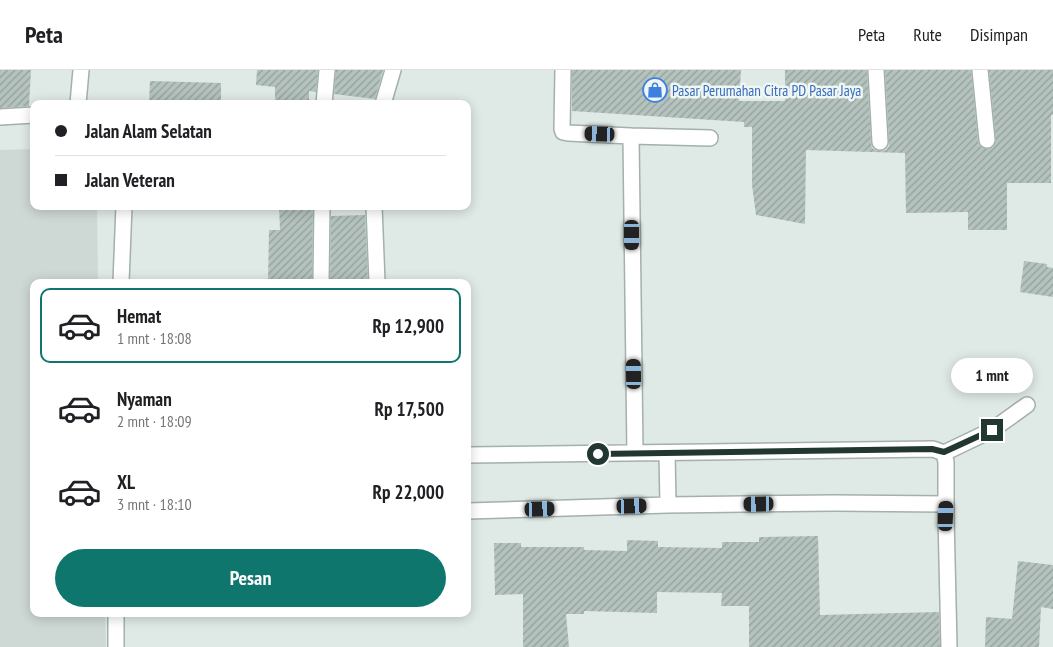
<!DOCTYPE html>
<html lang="id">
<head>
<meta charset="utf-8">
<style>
	body { margin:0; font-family:"PT Sans Narrow",sans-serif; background:#f2f2f2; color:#202124; height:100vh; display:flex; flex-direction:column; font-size:19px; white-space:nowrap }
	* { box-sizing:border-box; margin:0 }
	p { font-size:16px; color:#757577 }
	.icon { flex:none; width:28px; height:28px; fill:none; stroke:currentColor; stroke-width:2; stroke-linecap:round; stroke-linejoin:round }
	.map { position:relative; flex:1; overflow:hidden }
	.details { position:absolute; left:30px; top:209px; width:441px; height:338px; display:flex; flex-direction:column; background:#fff; border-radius:10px; box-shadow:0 2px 12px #0003 }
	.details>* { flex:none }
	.top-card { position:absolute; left:30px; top:30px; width:441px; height:110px; border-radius:10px; box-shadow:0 2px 12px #0003; display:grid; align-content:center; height:110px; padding:0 25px; background:#fff }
	.end { position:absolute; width:22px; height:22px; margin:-11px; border:6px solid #223732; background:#fff; box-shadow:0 0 0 2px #fff }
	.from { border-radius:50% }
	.bubble { position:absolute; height:35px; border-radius:18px; background:#fff; box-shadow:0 2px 12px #0003; font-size:16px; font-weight:800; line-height:35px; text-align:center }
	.car { position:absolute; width:15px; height:30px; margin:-15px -8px; border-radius:6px; box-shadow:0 0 4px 1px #0007; background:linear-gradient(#222 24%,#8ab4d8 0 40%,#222 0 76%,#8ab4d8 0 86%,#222 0) }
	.top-card b { display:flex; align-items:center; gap:18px; height:48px; font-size:19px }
	.top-card b+b { border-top:1px solid #e0e0e0 }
	.top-card i { width:12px; height:12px; background:#202124 }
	ul { padding:9px 0 0; list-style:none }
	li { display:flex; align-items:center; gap:15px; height:75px; margin:0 10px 8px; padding:0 15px; border:2px solid transparent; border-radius:10px }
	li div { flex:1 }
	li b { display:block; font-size:19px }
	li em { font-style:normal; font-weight:800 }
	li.selected { border-color:#0f766e }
	li>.icon { width:45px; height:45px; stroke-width:1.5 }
	.primary-button { display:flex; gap:10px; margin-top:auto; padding:10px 25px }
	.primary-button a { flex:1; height:58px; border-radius:30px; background:#0f766e; color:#fff; font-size:20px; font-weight:800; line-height:58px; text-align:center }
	header { display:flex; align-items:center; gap:30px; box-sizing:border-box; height:70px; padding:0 25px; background:#fff; border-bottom:1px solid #e0e0e0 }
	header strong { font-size:24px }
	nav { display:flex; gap:28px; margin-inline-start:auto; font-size:18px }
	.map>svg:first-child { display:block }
	.built { fill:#ced8d4 }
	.building { fill:url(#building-hatch) }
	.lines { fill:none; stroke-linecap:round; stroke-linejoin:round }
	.minor-casing { stroke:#a3b0ac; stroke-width:18 }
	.minor { stroke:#fff; stroke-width:15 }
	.route { stroke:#223732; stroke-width:6 }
	.labels { text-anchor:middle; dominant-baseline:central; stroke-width:5; stroke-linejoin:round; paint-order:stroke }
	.shop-label { font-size:15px; fill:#366cbe; stroke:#eff6f3; text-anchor:start }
</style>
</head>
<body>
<header>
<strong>Peta</strong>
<nav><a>Peta</a><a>Rute</a><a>Disimpan</a></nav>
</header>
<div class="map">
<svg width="1053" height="577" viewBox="0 0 1053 577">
	<defs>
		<pattern id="building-hatch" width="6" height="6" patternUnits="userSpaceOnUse" patternTransform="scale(1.25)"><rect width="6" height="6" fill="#b5c3be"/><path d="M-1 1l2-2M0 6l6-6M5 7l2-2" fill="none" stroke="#939f9b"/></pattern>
	</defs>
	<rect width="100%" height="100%" fill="#dfe9e5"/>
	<path class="built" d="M34,79V136H97L98,212H34V542L105,543L106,577H0V80Z"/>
	<path class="building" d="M0,0H31L29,36L0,38Z
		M257,0H318L316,22L309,21V34H275V17L256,15Z
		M336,0H383L375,29L334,24Z
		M572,0H741L739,31H785V0H867L871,73L872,78L875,80L880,81L886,80L889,76V71L885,0H971L978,71L980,76L983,78L987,79L993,77L995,74L996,70L989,0H1053V45H1051V113H1007V160H968V142L906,143L905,83L806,80L805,154L756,145L752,115V57H744V52L572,41Z
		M150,11L221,13V34H149Z
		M279,136H313L312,212H268L269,160H280Z
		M365,145L368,212H330L331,146Z
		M1024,191L1047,194V197L1053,198V227L1020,222Z
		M818,466L820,545L939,542L940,577H749V536H721L722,523L657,522V543L584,541V544H566L569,577H523V524L495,525L494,473H521V477H584V480L627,481V470L658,471V477L722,478V472H759V467Z
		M1018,491L1053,495V539L1041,537L1039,577H985L986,547L1012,549Z"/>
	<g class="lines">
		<g class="minor-casing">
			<path id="minor" d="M563,0L562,59L563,62L568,63L631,66L635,383
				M876,0L880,72
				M980,0L987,70
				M78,34L81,0
				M324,34L327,0
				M383,34L393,0
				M0,47L34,45
				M631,66L710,68
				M374,136L377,212
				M121,212L124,136
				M321,212L322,136
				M667,383L668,435
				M944,383L946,392V446L949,577
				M944,383L992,360L1027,335
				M468,385L933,379L944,383
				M468,441L668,435L833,433L946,434
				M116,542V577"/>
		</g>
		<use href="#minor" class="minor"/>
	</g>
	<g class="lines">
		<path class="route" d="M598,384L932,379L944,382L992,360"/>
	</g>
	<defs>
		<g id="shop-ring" transform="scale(1.25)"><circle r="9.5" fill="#eff6f3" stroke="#3f7fe0" stroke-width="1.5"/><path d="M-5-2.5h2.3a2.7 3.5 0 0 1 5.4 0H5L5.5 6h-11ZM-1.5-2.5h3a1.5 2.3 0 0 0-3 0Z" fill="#3f7fe0"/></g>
	</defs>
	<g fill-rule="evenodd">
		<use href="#shop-ring" x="655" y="20"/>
	</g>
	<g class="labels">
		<g class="shop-label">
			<text x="672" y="20">Pasar Perumahan Citra PD Pasar Jaya</text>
		</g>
	</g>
</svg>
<i class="end from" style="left:598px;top:384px"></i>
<i class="end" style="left:992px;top:360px"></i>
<div class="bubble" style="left:951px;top:288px;width:82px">1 mnt</div>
<i class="car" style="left:600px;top:64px;rotate:272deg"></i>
<i class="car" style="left:632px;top:165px;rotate:180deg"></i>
<i class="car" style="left:634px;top:304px;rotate:359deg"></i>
<i class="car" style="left:759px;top:434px;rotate:269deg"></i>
<i class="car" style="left:632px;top:436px;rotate:88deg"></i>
<i class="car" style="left:540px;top:439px;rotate:88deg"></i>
<i class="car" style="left:946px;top:446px;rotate:2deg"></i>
<div class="top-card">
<b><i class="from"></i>Jalan Alam Selatan</b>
<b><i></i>Jalan Veteran</b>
</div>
<section class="details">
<ul>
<li class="selected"><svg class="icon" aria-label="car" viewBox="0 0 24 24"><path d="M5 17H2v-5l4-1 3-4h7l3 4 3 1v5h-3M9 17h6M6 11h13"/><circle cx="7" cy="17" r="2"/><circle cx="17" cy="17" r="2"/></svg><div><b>Hemat</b><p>1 mnt · 18:08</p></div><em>Rp 12,900</em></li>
<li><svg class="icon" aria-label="car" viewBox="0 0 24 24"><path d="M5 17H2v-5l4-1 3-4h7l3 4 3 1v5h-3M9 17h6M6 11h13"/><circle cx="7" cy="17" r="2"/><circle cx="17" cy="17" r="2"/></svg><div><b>Nyaman</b><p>2 mnt · 18:09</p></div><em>Rp 17,500</em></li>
<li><svg class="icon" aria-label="car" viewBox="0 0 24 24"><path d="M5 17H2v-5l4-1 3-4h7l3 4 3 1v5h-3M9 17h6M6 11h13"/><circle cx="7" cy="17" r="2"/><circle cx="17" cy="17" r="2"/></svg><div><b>XL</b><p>3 mnt · 18:10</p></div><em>Rp 22,000</em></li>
</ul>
<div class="primary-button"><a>Pesan</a></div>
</section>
</div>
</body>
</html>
